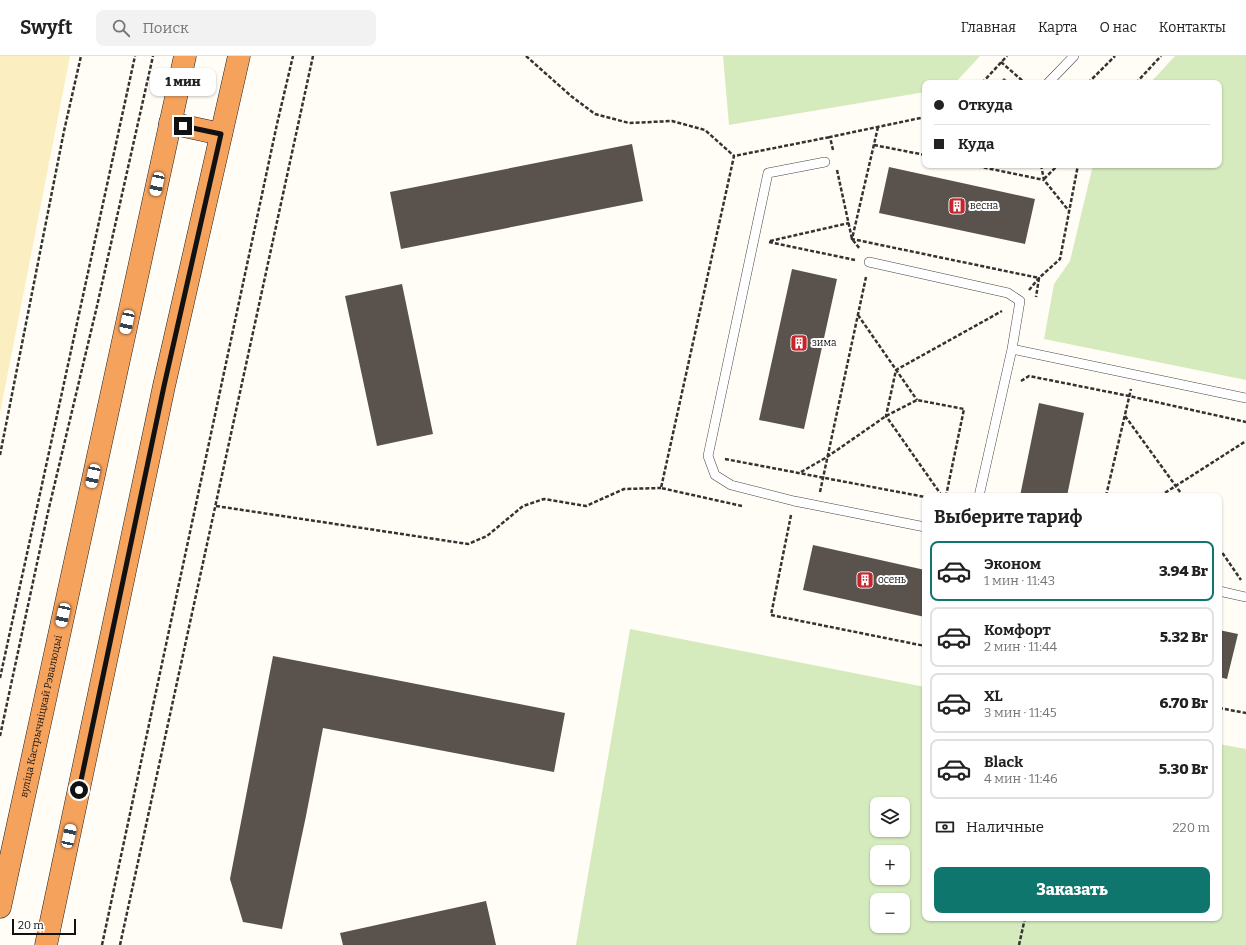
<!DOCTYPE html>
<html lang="ru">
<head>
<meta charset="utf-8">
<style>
	body { margin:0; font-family:Bitter,serif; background:#f2f2f2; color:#222; height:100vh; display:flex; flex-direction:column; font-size:15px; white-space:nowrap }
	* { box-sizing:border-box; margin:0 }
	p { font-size:13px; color:#767676 }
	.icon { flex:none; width:22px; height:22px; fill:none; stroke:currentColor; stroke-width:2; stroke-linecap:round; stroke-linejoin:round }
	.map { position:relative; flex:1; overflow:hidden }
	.panel { position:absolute; left:922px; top:437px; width:300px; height:428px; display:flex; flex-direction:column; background:#fff; border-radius:8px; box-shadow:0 1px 3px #0004 }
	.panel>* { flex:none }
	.guide { position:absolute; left:922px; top:24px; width:300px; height:88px; border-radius:8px; box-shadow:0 1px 3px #0004; display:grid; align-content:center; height:88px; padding:0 12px; background:#fff }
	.buttons { position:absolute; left:870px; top:741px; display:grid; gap:8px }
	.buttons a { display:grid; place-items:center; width:40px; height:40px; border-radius:8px; background:#fff; box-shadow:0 1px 3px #0004; font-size:20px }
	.scale { position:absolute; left:12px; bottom:10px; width:64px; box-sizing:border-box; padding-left:4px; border:2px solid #111; border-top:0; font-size:11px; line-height:14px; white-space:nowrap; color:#111; -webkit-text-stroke:3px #fff; paint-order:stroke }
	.end { position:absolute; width:18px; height:18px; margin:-9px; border:5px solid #111; background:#fff; box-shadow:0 0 0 2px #fff }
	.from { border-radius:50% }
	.bubble { position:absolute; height:28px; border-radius:8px; background:#fff; box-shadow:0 1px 3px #0004; font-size:13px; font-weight:800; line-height:28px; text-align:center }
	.car { position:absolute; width:12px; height:24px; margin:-12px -6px; border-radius:5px; box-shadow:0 0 3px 1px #0007; background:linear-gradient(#fff 24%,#345 0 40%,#fff 0 76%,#345 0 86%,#fff 0) }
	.guide b { display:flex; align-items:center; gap:14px; height:38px; font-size:15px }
	.guide b+b { border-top:1px solid #e0e0e0 }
	.guide i { width:10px; height:10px; background:#222 }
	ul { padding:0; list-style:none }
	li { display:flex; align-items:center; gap:12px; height:60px; margin:0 8px 6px; padding:0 4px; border:2px solid #e0e0e0; border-radius:8px }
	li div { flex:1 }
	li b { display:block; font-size:15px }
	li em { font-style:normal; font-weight:800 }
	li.active { border-color:#0f766e }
	li>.icon { width:36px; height:36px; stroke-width:1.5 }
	h2 { padding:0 12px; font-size:18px; line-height:48px }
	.pay { display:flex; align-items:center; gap:10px; height:44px; padding:0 12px; font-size:15px }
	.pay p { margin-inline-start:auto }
	.cta { display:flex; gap:8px; margin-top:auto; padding:8px 12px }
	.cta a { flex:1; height:46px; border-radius:8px; background:#0f766e; color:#fff; font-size:16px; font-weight:800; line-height:46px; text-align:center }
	header { display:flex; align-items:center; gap:24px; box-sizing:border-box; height:56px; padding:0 20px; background:#fff; border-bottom:1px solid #e0e0e0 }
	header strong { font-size:19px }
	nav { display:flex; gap:22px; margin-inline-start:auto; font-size:14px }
	.search { width:280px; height:36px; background:#f2f2f2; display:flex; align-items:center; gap:10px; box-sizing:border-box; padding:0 14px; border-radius:8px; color:#767676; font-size:15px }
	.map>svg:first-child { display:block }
	.green { fill:#d5ebbd; fill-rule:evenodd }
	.sand { fill:#fbeec1 }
	.building { fill:#5a524d }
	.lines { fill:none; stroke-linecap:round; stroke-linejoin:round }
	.lane-casing { stroke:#444; stroke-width:10 }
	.highway-casing { stroke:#222; stroke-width:23 }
	.path { stroke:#333; stroke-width:2.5; stroke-dasharray:4 2; stroke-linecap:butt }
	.lane { stroke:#fff; stroke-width:9 }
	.highway { stroke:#f5a25d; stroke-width:22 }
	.route { stroke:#111; stroke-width:5 }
	.labels { text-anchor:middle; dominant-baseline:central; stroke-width:4; stroke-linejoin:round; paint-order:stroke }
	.poi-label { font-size:10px; fill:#111; stroke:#fff; text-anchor:start }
	.street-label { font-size:10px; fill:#111; stroke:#fff }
</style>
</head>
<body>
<header>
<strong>Swyft</strong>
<div class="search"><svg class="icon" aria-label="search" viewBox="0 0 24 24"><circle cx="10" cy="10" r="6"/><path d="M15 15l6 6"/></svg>Поиск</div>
<nav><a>Главная</a><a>Карта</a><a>О нас</a><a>Контакты</a></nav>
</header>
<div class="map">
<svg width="1246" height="889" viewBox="0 0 1246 889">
	<rect width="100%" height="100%" fill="#fffdf5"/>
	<path class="green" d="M723,0H980L955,27H925V36L729,69Z
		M1175,0H1246V324L1044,283L1054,228L1070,205L1093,109H1219V27H1150Z
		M630,573L925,631V862H1219V688L1246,693V889H576ZM877,748H903V774H877ZM877,796H903V822H877ZM877,844H903V870H877Z"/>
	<path class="sand" d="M0,0H70L0,357Z"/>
	<path class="building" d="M1004,22L1010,27H999Z
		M632,88L643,145L401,193L390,136Z
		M889,111L1035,143L1025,188L879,157Z
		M792,213L837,223L804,373L759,364Z
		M402,228L433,378L377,390L345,240Z
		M1039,347L1084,357L1067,440H1020Z
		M813,489L925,514V561L803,534Z
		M1219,574L1238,578L1227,623L1219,621Z
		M273,600L565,657L554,716L323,672L306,760L282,873L243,866L230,823Z
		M486,845L496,889H343L340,877Z"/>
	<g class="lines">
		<g class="lane-casing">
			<path id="lane" d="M1048,27L1074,0
				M825,106L768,117L708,400L715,419L731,429L794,445L925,471
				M869,206L1008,237L1020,245L1012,293L1246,342
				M979,440L1012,293
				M1219,535L1246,541"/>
		</g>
		<g class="highway-casing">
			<g id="highway">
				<path d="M170,67L221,78"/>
				<path id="s1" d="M0,851L185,0"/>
				<path d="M46,889L164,330L239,0"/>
			</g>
		</g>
		<path class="path" d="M526,0L571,40L595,58L629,67L672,65L705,74L734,100
			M1001,6L1025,27
			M982,27L1007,0
			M1088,27L1115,0
			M1136,27L1161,0
			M878,71L852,183L1039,222L1036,241
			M874,89L925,99
			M833,94L830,81L925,61
			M972,109L1044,124
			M1041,109L1044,124L1069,155
			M837,114L852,183L860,193
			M1044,123L1058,109
			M770,185L849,167
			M769,186L855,204
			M1029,234L1039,222L1060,203L1078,109
			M858,259L917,344
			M1021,325L1029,320L1129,340L1246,366
			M1125,360L1183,440
			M0,399L64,75L81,0
			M725,403L925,441
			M801,416L827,401L886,360L917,344L964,353L946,440
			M820,436L866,221
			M942,440L886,360L896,314L1002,255
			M1106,440L1131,333
			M1160,440L1246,385
			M216,450L468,488L487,480L523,450L544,443L586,450L624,433L661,432
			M742,450L661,432L734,100L830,81
			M791,459L771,559L925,590
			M1219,492L1241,524
			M0,622L135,0
			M1219,652L1246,657
			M0,680L48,456L97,250L153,0
			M102,889L277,68L293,0
			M120,889L313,0
			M1019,889L1025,862"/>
		<use href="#lane" class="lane"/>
		<use href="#highway" class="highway"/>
	</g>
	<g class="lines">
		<path class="route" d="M79,734L164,330L221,78L183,70"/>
	</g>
	<defs>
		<g id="building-square" transform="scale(0.9)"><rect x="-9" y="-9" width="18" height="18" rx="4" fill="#c4262e" stroke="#fff"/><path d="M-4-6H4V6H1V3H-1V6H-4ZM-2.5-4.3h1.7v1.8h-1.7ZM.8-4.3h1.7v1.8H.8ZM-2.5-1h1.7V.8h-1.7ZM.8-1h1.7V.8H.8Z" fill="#fff"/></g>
	</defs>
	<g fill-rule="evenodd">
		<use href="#building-square" x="957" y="150"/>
		<use href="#building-square" x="799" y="287"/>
		<use href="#building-square" x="865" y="524"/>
	</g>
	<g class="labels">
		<g class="poi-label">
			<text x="970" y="150">весна</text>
			<text x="812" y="287">зима</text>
			<text x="878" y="524">осень</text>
		</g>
		<g class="street-label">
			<text stroke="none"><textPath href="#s1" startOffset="195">вуліца Кастрычніцкай Рэвалюцыі</textPath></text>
		</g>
	</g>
</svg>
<div class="buttons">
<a><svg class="icon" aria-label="layers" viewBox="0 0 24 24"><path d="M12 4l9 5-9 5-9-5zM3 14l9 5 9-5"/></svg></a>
<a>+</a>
<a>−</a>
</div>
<div class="scale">20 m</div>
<i class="end from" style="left:79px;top:734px"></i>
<i class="end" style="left:183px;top:70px"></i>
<div class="bubble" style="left:150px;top:12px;width:66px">1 мин</div>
<i class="car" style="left:157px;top:128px;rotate:192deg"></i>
<i class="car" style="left:127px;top:266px;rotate:192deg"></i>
<i class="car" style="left:93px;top:420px;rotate:192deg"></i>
<i class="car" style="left:63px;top:559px;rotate:192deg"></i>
<i class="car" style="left:69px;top:780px;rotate:12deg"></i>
<div class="guide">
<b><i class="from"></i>Откуда</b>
<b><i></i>Куда</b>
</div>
<section class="panel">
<h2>Выберите тариф</h2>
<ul>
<li class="active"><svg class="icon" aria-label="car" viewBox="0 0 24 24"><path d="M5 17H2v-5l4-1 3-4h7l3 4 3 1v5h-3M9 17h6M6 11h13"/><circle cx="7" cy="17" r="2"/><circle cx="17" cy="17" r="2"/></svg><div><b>Эконом</b><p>1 мин · 11:43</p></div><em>3.94 Br</em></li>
<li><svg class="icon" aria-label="car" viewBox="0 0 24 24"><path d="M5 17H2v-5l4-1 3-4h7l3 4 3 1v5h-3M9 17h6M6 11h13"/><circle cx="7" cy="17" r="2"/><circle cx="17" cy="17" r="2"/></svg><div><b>Комфорт</b><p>2 мин · 11:44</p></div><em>5.32 Br</em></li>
<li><svg class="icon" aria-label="car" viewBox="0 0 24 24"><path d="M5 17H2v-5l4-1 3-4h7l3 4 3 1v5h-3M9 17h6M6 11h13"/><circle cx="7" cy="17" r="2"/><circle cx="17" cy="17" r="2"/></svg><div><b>XL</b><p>3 мин · 11:45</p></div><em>6.70 Br</em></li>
<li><svg class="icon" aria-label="car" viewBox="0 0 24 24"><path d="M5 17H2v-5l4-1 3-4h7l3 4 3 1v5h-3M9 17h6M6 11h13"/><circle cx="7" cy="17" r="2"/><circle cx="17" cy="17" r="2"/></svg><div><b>Black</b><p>4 мин · 11:46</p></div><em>5.30 Br</em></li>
</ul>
<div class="pay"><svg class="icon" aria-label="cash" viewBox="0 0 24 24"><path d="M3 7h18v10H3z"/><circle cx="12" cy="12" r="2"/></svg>Наличные<p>220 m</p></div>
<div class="cta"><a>Заказать</a></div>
</section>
</div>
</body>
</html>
